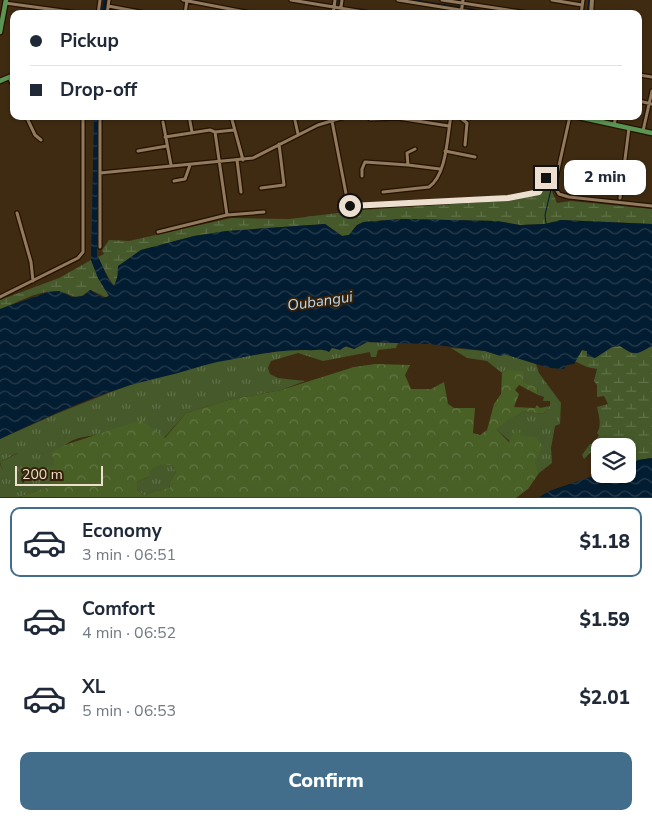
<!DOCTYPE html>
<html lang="en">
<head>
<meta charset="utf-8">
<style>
	body { margin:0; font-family:"Nunito Sans",sans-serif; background:#f6f6f7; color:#1f2937; height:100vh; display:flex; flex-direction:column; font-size:19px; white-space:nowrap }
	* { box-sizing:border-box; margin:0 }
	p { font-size:16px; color:#747a83 }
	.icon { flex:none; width:28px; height:28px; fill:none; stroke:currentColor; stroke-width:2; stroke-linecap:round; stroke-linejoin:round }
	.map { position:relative; height:498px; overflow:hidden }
	.details { display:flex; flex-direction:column; background:#fff; flex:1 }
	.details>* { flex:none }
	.banner { position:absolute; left:10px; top:10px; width:632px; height:110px; border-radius:10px; box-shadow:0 1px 4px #0004; display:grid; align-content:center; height:110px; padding:0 20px; background:#fff }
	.controls { position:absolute; left:591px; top:438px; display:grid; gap:10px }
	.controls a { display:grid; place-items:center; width:45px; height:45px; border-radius:10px; background:#fff; box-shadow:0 1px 4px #0004; font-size:25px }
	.scale { position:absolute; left:15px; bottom:12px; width:88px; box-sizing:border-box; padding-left:5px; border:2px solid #ecdfd0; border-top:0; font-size:14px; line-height:18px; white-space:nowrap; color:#ecdfd0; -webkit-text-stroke:4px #342108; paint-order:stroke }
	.end { position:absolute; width:22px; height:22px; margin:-11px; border:6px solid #ecdfd0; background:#111; box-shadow:0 0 0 2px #111 }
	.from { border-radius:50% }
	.bubble { position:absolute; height:35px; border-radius:10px; background:#fff; box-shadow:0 1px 4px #0004; font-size:16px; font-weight:800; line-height:35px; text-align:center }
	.banner b { display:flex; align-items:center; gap:18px; height:48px; font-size:19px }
	.banner b+b { border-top:1px solid #e0e1e3 }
	.banner i { width:12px; height:12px; background:#1f2937 }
	ul { padding:9px 0 0; list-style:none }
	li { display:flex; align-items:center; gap:15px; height:70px; margin:0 10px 8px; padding:0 10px; border:2px solid transparent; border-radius:10px }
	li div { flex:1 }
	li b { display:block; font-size:19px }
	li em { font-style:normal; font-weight:800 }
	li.active { border-color:#426e8c }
	li>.icon { width:45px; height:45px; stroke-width:1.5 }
	.button { display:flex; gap:10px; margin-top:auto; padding:10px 20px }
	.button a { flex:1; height:58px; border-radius:10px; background:#426e8c; color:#fff; font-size:20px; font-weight:800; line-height:58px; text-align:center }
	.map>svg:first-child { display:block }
	.built { fill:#4b3112 }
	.grass { fill:url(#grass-tufts) }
	.forest { fill:url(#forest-crowns); fill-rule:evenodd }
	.wetland { fill:url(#wetland-marsh) }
	.park { fill:#45592a }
	.water { fill:url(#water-waves) }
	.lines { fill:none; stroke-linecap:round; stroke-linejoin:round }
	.stream { stroke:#021c31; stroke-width:1 }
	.river { stroke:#021c31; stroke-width:5 }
	.minor-casing { stroke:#251200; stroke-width:5.5 }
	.tertiary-casing { stroke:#251200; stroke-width:6 }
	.primary-casing { stroke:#251200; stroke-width:7 }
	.minor { stroke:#927a5f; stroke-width:3 }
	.tertiary { stroke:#927a5f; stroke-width:4 }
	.primary { stroke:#5a9553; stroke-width:4.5 }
	.route { stroke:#ecdfd0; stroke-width:6 }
	.labels { text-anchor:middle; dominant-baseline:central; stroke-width:4; stroke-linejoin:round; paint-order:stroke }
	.water-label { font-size:15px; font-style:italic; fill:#bcd8f2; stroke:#342108 }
</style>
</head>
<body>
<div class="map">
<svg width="652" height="498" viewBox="0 0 652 498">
	<defs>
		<pattern id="grass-tufts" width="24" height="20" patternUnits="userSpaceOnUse" patternTransform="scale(1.25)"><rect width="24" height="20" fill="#45592a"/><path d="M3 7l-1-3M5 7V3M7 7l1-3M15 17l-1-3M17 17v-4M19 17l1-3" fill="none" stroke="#607048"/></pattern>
		<pattern id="forest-crowns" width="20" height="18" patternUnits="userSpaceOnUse" patternTransform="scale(1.25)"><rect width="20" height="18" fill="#485f26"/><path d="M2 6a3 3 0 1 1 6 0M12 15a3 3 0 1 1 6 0" fill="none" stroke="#637644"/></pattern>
		<pattern id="wetland-marsh" width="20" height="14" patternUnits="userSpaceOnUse" patternTransform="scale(1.25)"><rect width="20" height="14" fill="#45592a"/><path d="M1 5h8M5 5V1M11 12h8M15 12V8" fill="none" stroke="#607048"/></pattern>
		<pattern id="water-waves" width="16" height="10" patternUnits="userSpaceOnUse" patternTransform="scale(1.25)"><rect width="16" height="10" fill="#021c31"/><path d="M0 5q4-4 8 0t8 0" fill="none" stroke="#273d4e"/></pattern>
	</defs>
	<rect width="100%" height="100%" fill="#3f2b12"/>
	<path class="built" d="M187,0L236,9L235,14H185Z"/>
	<path class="grass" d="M367,342L398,343L396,348L378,350L376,357H371L370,352L323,361L298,353L271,361L268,368L270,374L278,378L305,381L281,390L228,400L186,413L164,438C140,437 89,429 68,443C55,453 54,472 53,486L19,497H0V464L3,471L17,453L0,462V439L56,414L129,385L211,362L296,348C315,352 336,342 354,349Z
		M451,348L485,351L501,356L504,354L536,364L539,373L561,403L560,424L555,426L551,448L552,463L539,473L535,463L497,430L507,419L519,415L523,411L543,414L550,406V401H543L544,397L538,395L537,387L523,383L507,370L502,373L487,361L467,358Z
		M162,465H172L176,472L169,483L170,489L155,491L144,496L137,489V482L150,476L149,470Z"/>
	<path class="forest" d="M375,364L410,365L405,375L411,389H431L444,382L448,404L454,408H475L473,433L480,435L487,430L494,404L501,394L502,373L507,370L524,371L523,382L537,387L538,395L519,385L515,390L519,394L514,407L535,408L537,405L540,408L550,406L543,414L523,411L519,415L507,420L497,430L509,442L516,428L522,436L535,437L543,446L535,462L539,473L528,489L516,498L19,497L52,486L45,470L55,464L51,452L68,444L141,420L165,438L186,413L228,400L281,390L354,367ZM162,465H172L176,472L169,483L170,488L155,491L144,496L137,489V482L150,476V470Z"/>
	<path class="wetland" d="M547,189H551L557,203L571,201L652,209V224L561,220L545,224L520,225L497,221L402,219L363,222L357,225L349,235L342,236L325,224L226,231L194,236L141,250L118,267L116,288C111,284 97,257 97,252L98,257L104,254L102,250L109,240L129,241L231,218L289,219L362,210L499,201L521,198Z
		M91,260L98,278L109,295L107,298L91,290C72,304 75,293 59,292C39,289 18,303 0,309V300L59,278Z
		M620,346L631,353L652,346V458L638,460L628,467V446H600V460L593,450L584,459L582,455L590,444H595L599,435L597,433C602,425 599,417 597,407L608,404L604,396L597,397V385L594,381L597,369L587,367L574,361L582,350L587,351L595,358L612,347Z"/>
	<path class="park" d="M18,453L22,463L3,472L0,462Z"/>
	<path class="water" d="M94,116H98L97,256C104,266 106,279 114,286L118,275V266L141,250L194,236L227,231L325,224L342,236L349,235L357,225L364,222L402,219L497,221L520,225L545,224L561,220L652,224V346C636,354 637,357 620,346L612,347L595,358L587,356V351L582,350L574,364L567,365L564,369L549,368L504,354L501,356L485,351L429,344L367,342L354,349L346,346L340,350L332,348L329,352C321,348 315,351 307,350C275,349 248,357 217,362C199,366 181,373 162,377C106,389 51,415 0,439V309L48,292L59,291L72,297L83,296L90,290L103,298L109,296L98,278L91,260Z
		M652,458V497H539L549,491L599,474H628V467L638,460Z"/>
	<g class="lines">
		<path class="stream" d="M415,0L461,7
			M339,5V0
			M464,8L505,14
			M337,14L338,10
			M587,14L589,0
			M546,224L545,215L553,181"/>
		<path class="river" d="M104,14L106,0"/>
		<g class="minor-casing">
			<path id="minor" d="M183,0L256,14
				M291,0L376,14
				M398,0L485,14
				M442,0L535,14
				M552,0L582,5
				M5,3L85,14
				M108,6L151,14
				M98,14L100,0
				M107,14L109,0
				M185,14L187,0
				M333,14L335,0
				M340,14L342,0
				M461,14L463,0
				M581,14L583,0
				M639,75L652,77
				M9,77L14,88
				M639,101L652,104
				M26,116L35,135L41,140
				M100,116V247
				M189,116L192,132
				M231,116L243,160
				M294,116L298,134
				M331,116L348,204L352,207L508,198L539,191L546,179L558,170
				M458,116L467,123L465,145
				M570,116L556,179V189L559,194L569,197L652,206
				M370,119L398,118L449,126
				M163,122L171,165
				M614,125L616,116
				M643,131L652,91
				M165,137L210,130L215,132
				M415,149L407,153L408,165L440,169
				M138,151L167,146
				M445,151L475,157
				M237,160L241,192
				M100,173L253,158L318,125L348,116
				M362,176V169L365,162L408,165
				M174,181L185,179L190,165
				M261,188L284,185L279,144
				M383,192L429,187C447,174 447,137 451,116
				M620,198L629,128
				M17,213L31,262L33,281
				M227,215L215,132L234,130
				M158,232L227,215L264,212
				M0,297L78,258L83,252V116"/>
		</g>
		<g class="tertiary-casing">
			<path id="tertiary" d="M591,14L592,0"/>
		</g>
		<g class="primary-casing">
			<path id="primary" d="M0,32L6,0
				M0,81L14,75
				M574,116L652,133"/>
		</g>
		<use href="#minor" class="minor"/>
		<use href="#tertiary" class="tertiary"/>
		<use href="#primary" class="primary"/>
	</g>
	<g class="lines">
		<path class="route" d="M350,206L508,198L539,192L546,178"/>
	</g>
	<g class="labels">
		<g class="water-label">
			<text transform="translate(320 301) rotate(-8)">Oubangui</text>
		</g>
	</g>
</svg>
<div class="controls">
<a><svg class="icon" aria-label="layers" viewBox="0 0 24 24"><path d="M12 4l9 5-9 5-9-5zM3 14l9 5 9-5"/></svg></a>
</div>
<div class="scale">200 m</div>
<i class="end from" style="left:350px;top:206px"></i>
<i class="end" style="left:546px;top:178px"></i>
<div class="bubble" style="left:564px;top:160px;width:82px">2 min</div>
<div class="banner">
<b><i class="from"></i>Pickup</b>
<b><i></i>Drop-off</b>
</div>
</div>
<section class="details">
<ul>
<li class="active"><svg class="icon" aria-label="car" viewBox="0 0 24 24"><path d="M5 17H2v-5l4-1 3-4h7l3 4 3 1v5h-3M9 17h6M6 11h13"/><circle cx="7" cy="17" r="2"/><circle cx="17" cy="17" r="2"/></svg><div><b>Economy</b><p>3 min · 06:51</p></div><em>$1.18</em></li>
<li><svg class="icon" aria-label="car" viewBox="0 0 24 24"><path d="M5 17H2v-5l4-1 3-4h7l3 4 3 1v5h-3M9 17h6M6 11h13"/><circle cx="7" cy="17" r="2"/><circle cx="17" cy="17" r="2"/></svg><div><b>Comfort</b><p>4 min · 06:52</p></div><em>$1.59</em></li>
<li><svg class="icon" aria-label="car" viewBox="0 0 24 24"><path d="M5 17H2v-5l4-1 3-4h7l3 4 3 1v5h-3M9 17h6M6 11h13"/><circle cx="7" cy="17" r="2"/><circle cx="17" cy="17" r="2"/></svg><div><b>XL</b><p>5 min · 06:53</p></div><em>$2.01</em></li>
</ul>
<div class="button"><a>Confirm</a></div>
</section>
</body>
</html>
